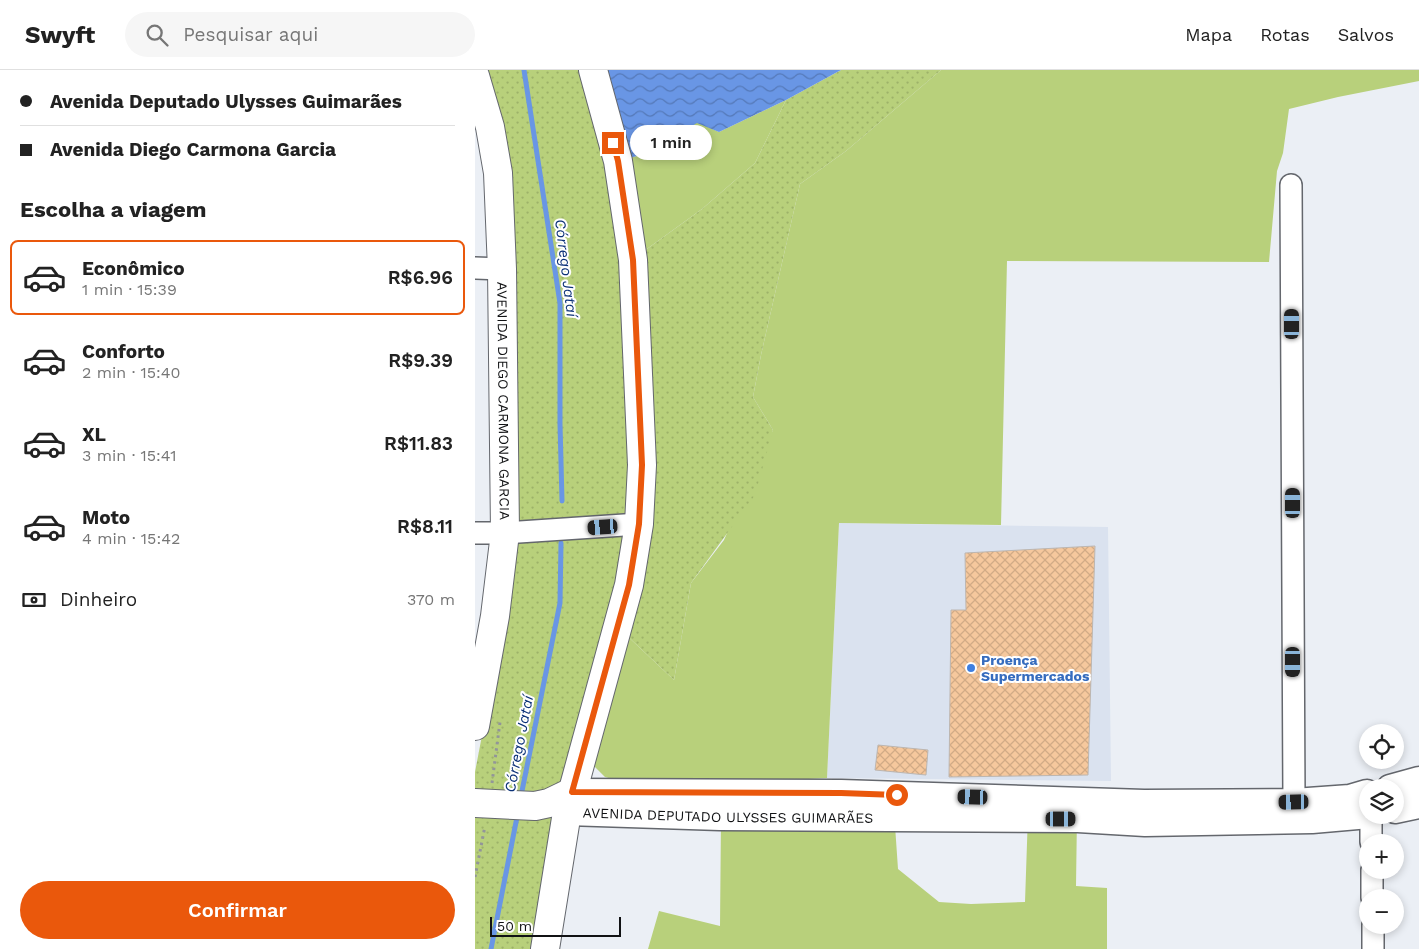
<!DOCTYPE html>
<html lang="pt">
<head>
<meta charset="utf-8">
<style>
	body { margin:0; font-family:"Work Sans",sans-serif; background:#f6f6f6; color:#222; height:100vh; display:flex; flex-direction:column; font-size:19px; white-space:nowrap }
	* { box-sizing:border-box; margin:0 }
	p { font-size:16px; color:#767676 }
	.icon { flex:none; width:28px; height:28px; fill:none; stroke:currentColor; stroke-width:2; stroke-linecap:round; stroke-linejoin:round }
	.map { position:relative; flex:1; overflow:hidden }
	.details { display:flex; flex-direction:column; background:#fff; width:475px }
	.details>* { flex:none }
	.hud { display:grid; align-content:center; height:110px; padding:0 20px; background:#fff }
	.tools { position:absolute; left:884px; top:654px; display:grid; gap:10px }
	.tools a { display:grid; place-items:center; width:45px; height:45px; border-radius:50%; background:#fff; box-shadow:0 2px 8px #0003; font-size:25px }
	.scale { position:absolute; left:15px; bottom:12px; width:131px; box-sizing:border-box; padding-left:5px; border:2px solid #111214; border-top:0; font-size:14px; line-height:18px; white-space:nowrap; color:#111214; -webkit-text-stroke:4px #fff; paint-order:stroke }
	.end { position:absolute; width:22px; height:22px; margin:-11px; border:6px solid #ea580c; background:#fff; box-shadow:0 0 0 2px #fff }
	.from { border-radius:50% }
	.bubble { position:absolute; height:35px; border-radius:18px; background:#fff; box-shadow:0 2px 8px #0003; font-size:16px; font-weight:600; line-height:35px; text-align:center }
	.car { position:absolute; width:15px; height:30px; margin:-15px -8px; border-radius:6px; box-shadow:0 0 4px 1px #0007; background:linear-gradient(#222 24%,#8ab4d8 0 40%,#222 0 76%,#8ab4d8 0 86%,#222 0) }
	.hud b { display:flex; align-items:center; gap:18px; height:48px; font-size:19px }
	.hud b+b { border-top:1px solid #e0e0e0 }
	.hud i { width:12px; height:12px; background:#222 }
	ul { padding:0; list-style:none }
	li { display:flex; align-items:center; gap:15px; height:75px; margin:0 10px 8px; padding:0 10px; border:2px solid transparent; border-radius:8px }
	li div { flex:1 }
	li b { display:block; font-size:19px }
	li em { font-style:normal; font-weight:600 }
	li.current { border-color:#ea580c }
	li>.icon { width:45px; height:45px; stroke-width:1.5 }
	h2 { padding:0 20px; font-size:22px; line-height:60px }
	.pay { display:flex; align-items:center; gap:12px; height:55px; padding:0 20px; font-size:19px }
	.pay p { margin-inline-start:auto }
	.primary-button { display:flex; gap:10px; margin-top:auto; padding:10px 20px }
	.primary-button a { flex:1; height:58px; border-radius:30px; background:#ea580c; color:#fff; font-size:20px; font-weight:600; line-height:58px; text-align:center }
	header { display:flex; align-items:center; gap:30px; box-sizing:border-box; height:70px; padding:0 25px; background:#fff; border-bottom:1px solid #e0e0e0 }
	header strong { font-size:24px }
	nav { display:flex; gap:28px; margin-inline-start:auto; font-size:18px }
	.search { width:350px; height:45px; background:#f6f6f6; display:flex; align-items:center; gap:12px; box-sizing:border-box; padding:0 18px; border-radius:28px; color:#767676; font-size:19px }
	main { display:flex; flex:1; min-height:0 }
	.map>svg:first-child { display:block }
	.built { fill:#dae2ef }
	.green { fill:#b8d07b }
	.park { fill:url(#park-dots) }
	.water { fill:url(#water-waves) }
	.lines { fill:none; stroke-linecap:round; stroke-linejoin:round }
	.stream { stroke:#6996e5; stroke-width:5 }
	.building { fill:url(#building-cross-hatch); stroke:#bcb6b1 }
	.minor-casing { stroke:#64676d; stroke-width:24 }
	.tertiary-casing { stroke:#64676d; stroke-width:29 }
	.secondary-casing { stroke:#64676d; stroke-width:30 }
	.path { stroke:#929599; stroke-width:3; stroke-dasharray:2.5 4; stroke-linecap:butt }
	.minor { stroke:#fff; stroke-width:21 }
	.tertiary { stroke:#fff; stroke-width:26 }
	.secondary { stroke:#fff; stroke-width:28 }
	.route { stroke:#ea580c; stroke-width:6 }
	.shop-dot { fill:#3f7fe0; stroke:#fff; stroke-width:2 }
	.labels { text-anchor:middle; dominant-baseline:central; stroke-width:4; stroke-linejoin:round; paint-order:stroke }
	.street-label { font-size:14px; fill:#111214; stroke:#fff }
	.shop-label { font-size:14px; font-weight:bold; fill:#366cbe; stroke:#fff; text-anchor:start }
	.water-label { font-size:15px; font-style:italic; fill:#0b3177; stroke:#fff }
</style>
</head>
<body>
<header>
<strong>Swyft</strong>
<div class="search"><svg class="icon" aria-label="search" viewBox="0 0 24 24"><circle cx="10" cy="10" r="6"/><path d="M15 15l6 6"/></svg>Pesquisar aqui</div>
<nav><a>Mapa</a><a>Rotas</a><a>Salvos</a></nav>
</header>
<main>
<section class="details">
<div class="hud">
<b><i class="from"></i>Avenida Deputado Ulysses Guimarães</b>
<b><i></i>Avenida Diego Carmona Garcia</b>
</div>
<h2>Escolha a viagem</h2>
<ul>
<li class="current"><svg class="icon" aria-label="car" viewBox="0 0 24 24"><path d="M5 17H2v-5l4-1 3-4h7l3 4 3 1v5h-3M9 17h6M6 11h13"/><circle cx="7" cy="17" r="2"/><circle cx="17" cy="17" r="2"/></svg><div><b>Econômico</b><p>1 min · 15:39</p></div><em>R$6.96</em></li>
<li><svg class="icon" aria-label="car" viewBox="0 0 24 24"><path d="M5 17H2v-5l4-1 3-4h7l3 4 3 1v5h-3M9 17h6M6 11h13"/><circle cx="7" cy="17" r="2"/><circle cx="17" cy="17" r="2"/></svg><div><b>Conforto</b><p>2 min · 15:40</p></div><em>R$9.39</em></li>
<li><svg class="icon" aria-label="car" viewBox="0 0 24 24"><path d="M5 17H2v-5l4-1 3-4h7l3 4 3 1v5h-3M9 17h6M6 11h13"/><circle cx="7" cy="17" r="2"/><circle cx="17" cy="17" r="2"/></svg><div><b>XL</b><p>3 min · 15:41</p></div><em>R$11.83</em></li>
<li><svg class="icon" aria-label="car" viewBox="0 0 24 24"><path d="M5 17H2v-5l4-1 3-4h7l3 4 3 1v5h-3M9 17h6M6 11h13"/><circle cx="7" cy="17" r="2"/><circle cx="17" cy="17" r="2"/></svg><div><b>Moto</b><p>4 min · 15:42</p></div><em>R$8.11</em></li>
</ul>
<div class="pay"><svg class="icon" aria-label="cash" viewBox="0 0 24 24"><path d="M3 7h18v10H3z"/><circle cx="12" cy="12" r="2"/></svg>Dinheiro<p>370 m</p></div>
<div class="primary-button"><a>Confirmar</a></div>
</section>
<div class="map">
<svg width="944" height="879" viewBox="0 0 944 879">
	<defs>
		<pattern id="park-dots" width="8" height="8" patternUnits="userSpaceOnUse" patternTransform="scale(1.25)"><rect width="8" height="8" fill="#b8d07b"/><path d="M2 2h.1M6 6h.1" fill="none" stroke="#9db269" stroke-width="1.8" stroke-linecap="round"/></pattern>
		<pattern id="water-waves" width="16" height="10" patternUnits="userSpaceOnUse" patternTransform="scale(1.25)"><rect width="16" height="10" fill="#6996e5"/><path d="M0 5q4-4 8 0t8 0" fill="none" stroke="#5579b8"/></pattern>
		<pattern id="building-cross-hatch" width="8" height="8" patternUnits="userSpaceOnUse" patternTransform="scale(1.25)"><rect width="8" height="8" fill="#f6c89d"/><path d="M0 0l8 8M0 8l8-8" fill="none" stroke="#d2ab86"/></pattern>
	</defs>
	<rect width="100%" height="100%" fill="#ebeff5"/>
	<path class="built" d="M364,453L633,457L636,711L352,708Z"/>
	<path class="green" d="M466,0H944V11L863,27L814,39L808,83L802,101L794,192L532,191L526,455L364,453L352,708L278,712H148L130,707L120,697V674L148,562L199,610L216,513L249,470L298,360L278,327L286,285L325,114L371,81Z
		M311,30L280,93L227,139L165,184L150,89L170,84L222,52L244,62Z
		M419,741L423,799L464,832L496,834L550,832L553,744L602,745L601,816L632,818V879H173L184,841L245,856L246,748Z"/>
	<path class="park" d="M4,0H108L143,144L157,455L63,879H0V702L28,556L37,481Z
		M366,0H466L371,81L325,114L286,285L278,327L298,360L280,425L216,513L199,610L148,562L165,184L227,139L280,93L311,30Z"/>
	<path class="water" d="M121,0H366L311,30L244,62L222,53L170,84L146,90Z"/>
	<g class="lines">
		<path class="stream" d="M49,0L85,233V354L87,431
			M46,726L85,533L86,473
			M16,879L43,742"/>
	</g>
	<path class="building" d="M620,476L613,705L474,707L476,540H491L490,483Z
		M403,675L453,680L451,705L400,700Z"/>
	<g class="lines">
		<g class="minor-casing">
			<path id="minor" d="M816,115L819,732
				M0,198L27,199
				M0,463H30L164,454
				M896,745V772
				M897,800V828
				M898,855V879"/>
		</g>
		<g class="tertiary-casing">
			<g id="tertiary">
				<path d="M915,718L944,710"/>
				<path d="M97,722L366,723L669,733L819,732L875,728L892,723"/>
				<path d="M920,740L944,735"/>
				<path id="s1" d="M92,742L245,747L603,749L670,753L837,750L894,745"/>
			</g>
		</g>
		<g class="secondary-casing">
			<g id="secondary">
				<path id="s2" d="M0,6L15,57L23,103L27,199L30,463L20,546L0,656"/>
				<path d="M0,733L60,736L74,733L97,722"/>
				<path d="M70,879L92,742L154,515L164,454L167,395L158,190L143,91L118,0"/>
			</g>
		</g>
		<path class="path" d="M17,713L25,652
			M0,807L10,756"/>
		<use href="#minor" class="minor"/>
		<use href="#tertiary" class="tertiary"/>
		<use href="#secondary" class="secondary"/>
	</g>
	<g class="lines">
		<path class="route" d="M138,73L143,91L158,190L167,395L164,454L154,515L97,722L366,723L422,725"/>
	</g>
	<circle class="shop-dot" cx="496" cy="598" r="5"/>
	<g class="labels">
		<g class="street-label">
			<text stroke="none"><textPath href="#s2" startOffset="328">AVENIDA DIEGO CARMONA GARCIA</textPath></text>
			<text stroke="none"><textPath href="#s1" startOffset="161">AVENIDA DEPUTADO ULYSSES GUIMARÃES</textPath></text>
		</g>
		<g class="shop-label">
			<text x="506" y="590">Proença<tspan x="506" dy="16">Supermercados</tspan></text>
		</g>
		<g class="water-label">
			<text transform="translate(91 198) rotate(83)">Córrego Jataí</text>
			<text transform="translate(44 674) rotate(-79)">Córrego Jataí</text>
		</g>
	</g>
</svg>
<div class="tools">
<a><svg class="icon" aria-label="locate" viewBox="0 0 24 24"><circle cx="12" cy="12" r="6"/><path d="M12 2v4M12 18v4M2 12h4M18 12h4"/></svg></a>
<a><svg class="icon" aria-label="layers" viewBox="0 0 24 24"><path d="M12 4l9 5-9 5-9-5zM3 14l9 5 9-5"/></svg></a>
<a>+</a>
<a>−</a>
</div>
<div class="scale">50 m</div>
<i class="end from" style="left:422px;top:725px"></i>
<i class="end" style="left:138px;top:73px"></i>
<div class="bubble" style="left:155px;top:55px;width:82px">1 min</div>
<i class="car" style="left:817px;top:254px;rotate:0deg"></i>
<i class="car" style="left:818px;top:433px;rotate:0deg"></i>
<i class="car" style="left:128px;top:457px;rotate:266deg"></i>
<i class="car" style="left:818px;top:592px;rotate:180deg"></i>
<i class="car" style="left:498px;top:727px;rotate:272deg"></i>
<i class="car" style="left:819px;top:732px;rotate:269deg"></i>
<i class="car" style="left:586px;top:749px;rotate:90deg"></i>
</div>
</main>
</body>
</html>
